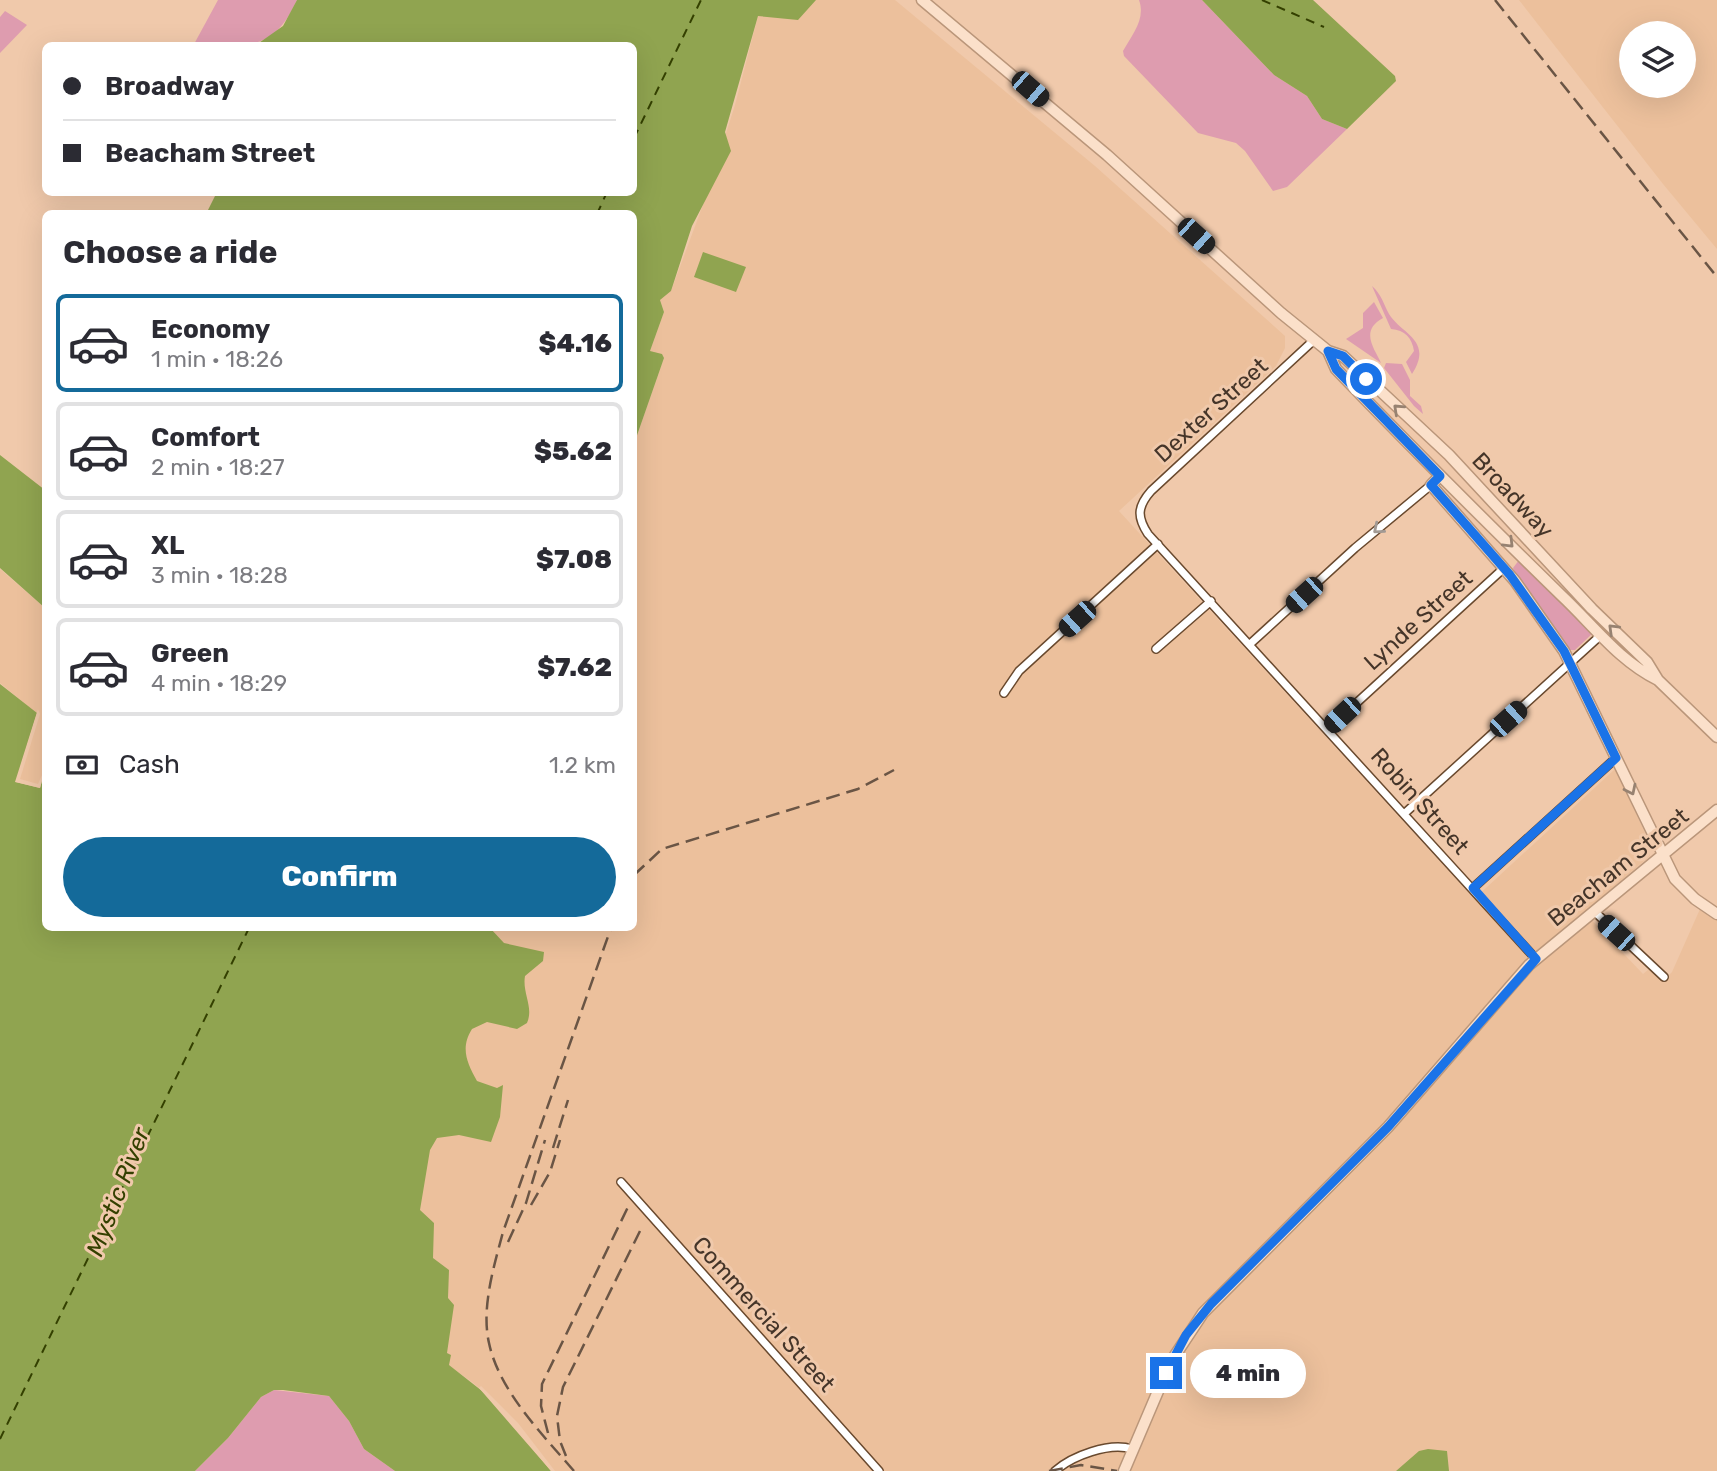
<!DOCTYPE html>
<html lang="en">
<head>
<meta charset="utf-8">
<style>
	body { margin:0; font-family:Rubik,sans-serif; background:#f2f2f3; color:#2b2b33; height:100vh; display:flex; flex-direction:column; font-size:26px; white-space:nowrap }
	* { box-sizing:border-box; margin:0 }
	p { font-size:23px; color:#7c7c81 }
	.icon { flex:none; width:38px; height:38px; fill:none; stroke:currentColor; stroke-width:2; stroke-linecap:round; stroke-linejoin:round }
	.map { position:relative; flex:1; overflow:hidden }
	.panel { position:absolute; left:42px; top:210px; width:595px; height:721px; display:flex; flex-direction:column; background:#fff; border-radius:10px; box-shadow:0 7px 28px #0002 }
	.panel>* { flex:none }
	.banner { position:absolute; left:42px; top:42px; width:595px; height:154px; border-radius:10px; box-shadow:0 7px 28px #0002; display:grid; align-content:center; height:154px; padding:0 21px; background:#fff }
	.buttons { position:absolute; left:1619px; top:21px; display:grid; gap:14px }
	.buttons a { display:grid; place-items:center; width:77px; height:77px; border-radius:50%; background:#fff; box-shadow:0 7px 28px #0002; font-size:35px }
	.end { position:absolute; width:32px; height:32px; margin:-16px; border:9px solid #1a73e8; background:#fff; box-shadow:0 0 0 4px #fff }
	.from { border-radius:50% }
	.bubble { position:absolute; height:49px; border-radius:24px; background:#fff; box-shadow:0 7px 28px #0002; font-size:23px; font-weight:800; line-height:49px; text-align:center }
	.car { position:absolute; width:21px; height:42px; margin:-21px -10px; border-radius:9px; box-shadow:0 0 5px 2px #0007; background:linear-gradient(#222 24%,#8ab4d8 0 40%,#222 0 76%,#8ab4d8 0 86%,#222 0) }
	.banner b { display:flex; align-items:center; gap:24px; height:66px; font-size:26px }
	.banner b+b { border-top:2px solid #e1e1e2 }
	.banner i { width:18px; height:18px; background:#2b2b33 }
	ul { padding:0; list-style:none }
	li { display:flex; align-items:center; gap:21px; height:98px; margin:0 14px 10px; padding:0 7px; border:4px solid #e1e1e2; border-radius:10px }
	li div { flex:1 }
	li b { display:block; font-size:26px }
	li em { font-style:normal; font-weight:800 }
	li.current { border-color:#146a9a }
	li>.icon { width:63px; height:63px; stroke-width:1.5 }
	h2 { padding:0 21px; font-size:32px; line-height:84px }
	.pay { display:flex; align-items:center; gap:18px; height:77px; padding:0 21px; font-size:26px }
	.pay p { margin-inline-start:auto }
	.cta { display:flex; gap:14px; margin-top:auto; padding:14px 21px }
	.cta a { flex:1; height:80px; border-radius:42px; background:#146a9a; color:#fff; font-size:28px; font-weight:800; line-height:80px; text-align:center }
	.map>svg:first-child { display:block }
	.built { fill:#ecc09c; fill-rule:evenodd }
	.green { fill:#de9caf }
	.water { fill:#90a450 }
	.pier { fill:#f0c9ab }
	.lines { fill:none; stroke-linecap:round; stroke-linejoin:round }
	.ferry { stroke:#344000; stroke-width:2; stroke-dasharray:9 7; stroke-linecap:butt }
	.minor-casing { stroke:#69492e; stroke-width:10 }
	.major-casing { stroke:#ba967a; stroke-width:13 }
	.minor { stroke:#fff; stroke-width:7 }
	.major { stroke:#fbe0ca; stroke-width:10 }
	.rail { stroke:#6a5545; stroke-width:2.5; stroke-dasharray:14 7; stroke-linecap:butt }
	.oneway { stroke:#978271 }
	.oneway2 { stroke:#a29a94 }
	.route { stroke:#1a73e8; stroke-width:9 }
	.labels { text-anchor:middle; dominant-baseline:central; stroke-width:6; stroke-linejoin:round; paint-order:stroke }
	.street-label { font-size:23px; fill:#453529; stroke:#f0c9ab }
	.water-label { font-size:24px; font-style:italic; fill:#344000; stroke:#f0c9ab }
</style>
</head>
<body>
<div class="map">
<svg width="1717" height="1471" viewBox="0 0 1717 1471">
	<rect width="100%" height="100%" fill="#f0c9ab"/>
	<path class="built" d="M795,0H895L1095,166L1285,336V348L1276,366L1119,511L1474,899L1615,769L1647,837L1650,856L1584,912L1643,974L1649,969L1663,981L1672,972L1700,909L1717,920V1471H551L491,1398L472,1382L305,1264L420,928H634V444L664,358L650,351L664,312L660,300L671,291L704,202L735,105L758,16Z
		M1519,0H1717V249L1663,184ZM1631,33H1684V86H1631Z
		M0,569L45,608L46,770L40,788L15,782L35,712L0,683Z"/>
	<path class="green" d="M218,0H297C273,54 244,45 193,46Z
		M1139,0H1202L1274,75L1307,96L1322,119L1347,129L1287,187L1273,191L1245,151L1236,143L1198,133L1124,56L1123,51C1132,35 1146,19 1139,0Z
		M5,11L27,25L0,53V17Z
		M1372,286C1382,295 1383,303 1389,314C1401,334 1434,340 1412,374L1406,362L1414,351C1412,338 1405,330 1391,329Z
		M1374,302L1383,318C1359,331 1375,349 1381,363L1346,339L1363,328V313Z
		M1386,363L1402,364L1410,380V396L1421,406L1423,414L1414,406L1384,368Z
		M1519,560L1593,633L1575,650H1570L1515,573L1513,568Z
		M274,1390L329,1396L349,1421L364,1449L395,1471H195L228,1438L261,1397Z"/>
	<path class="water" d="M297,0H816L798,20L758,16L725,132L731,151L692,226L671,291L660,300L664,312L650,351L662,354L664,358L634,444V214H206L217,192H634V46L256,45L283,26Z
		M1202,0H1313L1395,76L1396,81L1347,129L1322,119L1307,96L1274,75Z
		M703,252L746,267L736,292L694,277Z
		M0,455L45,490V608L0,568Z
		M0,684L37,713L16,782L40,788L45,770L46,928H490L504,943L544,952L543,961L525,976C522,993 534,1007 527,1023L517,1029L487,1022L472,1029C460,1048 467,1063 477,1081L497,1088L503,1085L500,1117L491,1142L459,1135L437,1138L430,1150L420,1210L434,1223L433,1258L449,1270L448,1298L454,1305L447,1353L451,1355L449,1365L491,1398L551,1471H395L364,1449L349,1421L329,1396L283,1390H274L261,1397L228,1438L195,1471H0Z
		M1428,1449L1447,1451L1449,1471H1396L1419,1451Z"/>
	<path class="pier" d="M38,709L40,714L20,779L38,784L46,766L40,788L15,782Z
		M481,1386L518,1423L555,1471H551L479,1388Z"/>
	<g class="lines">
		<path class="ferry" d="M1262,0L1324,27
			M634,138L701,0
			M597,214L607,192
			M0,1439L249,928"/>
		<g class="minor-casing">
			<path id="minor" d="M1314,340L1151,491C1137,507 1137,517 1148,534L1536,959
				M1250,644L1355,548L1431,485
				M1156,649L1211,601
				M1004,693L1019,671L1158,544
				M1328,729L1504,568
				M1405,813L1601,635
				M1473,888L1616,758
				M1595,912L1664,977
				M621,1182L879,1471
				M1055,1471C1072,1456 1109,1442 1132,1449"/>
		</g>
		<g class="major-casing">
			<path id="major" d="M922,0L1107,155L1281,313L1328,351L1343,356L1449,455L1592,609L1647,662L1658,680L1717,737
				M1328,351L1336,369C1410,446 1485,521 1562,596C1593,625 1619,661 1658,680
				M1440,476L1431,485L1515,581L1564,651L1675,879L1695,899L1717,914
				M1124,1471L1170,1363L1203,1313L1388,1127L1529,965L1717,810"/>
		</g>
		<use href="#minor" class="minor"/>
		<use href="#major" class="major"/>
		<path class="rail" d="M1495,0L1717,277
			M634,875L662,849L858,789L894,770
			M553,1148L568,1100
			M531,1205L550,1172L560,1140
			M508,1242L526,1203L545,1140
			M548,1433L541,1406L542,1384L628,1207
			M566,1456L560,1441L557,1416L563,1387L640,1231
			M574,1471C543,1435 499,1391 489,1343C481,1308 494,1266 503,1232L611,928
			M1049,1471L1081,1465L1117,1471"/>
	</g>
	<defs><path id="oneway-chevron" d="M-2-3.5L2.5 0L-2 3.5" fill="none" stroke-width="1.6" stroke-linecap="round" stroke-linejoin="round" transform="scale(1.75)"/></defs>
	<g class="oneway">
		<use href="#oneway-chevron" transform="translate(1398 409) rotate(-137)"/>
		<use href="#oneway-chevron" transform="translate(1509 543) rotate(45)"/>
		<use href="#oneway-chevron" transform="translate(1613 629) rotate(-136)"/>
		<use href="#oneway-chevron" transform="translate(1631 790) rotate(64)"/>
	</g>
	<use class="oneway2" href="#oneway-chevron" transform="translate(1378 529) rotate(140)"/>
	<g class="lines">
		<path class="route" d="M1166,1373L1186,1335L1211,1304L1388,1127L1536,959L1473,888L1616,758L1564,651L1510,575L1431,485L1440,476L1336,369L1328,351L1343,356L1366,379"/>
	</g>
	<g class="labels">
		<g class="street-label">
			<text transform="translate(1211 410) rotate(-42)">Dexter Street</text>
			<text transform="translate(1513 495) rotate(47)">Broadway</text>
			<text transform="translate(1418 620) rotate(-42)">Lynde Street</text>
			<text transform="translate(1420 801) rotate(48)">Robin Street</text>
			<text transform="translate(1618 867) rotate(-39)">Beacham Street</text>
			<text transform="translate(764 1314) rotate(48)">Commercial Street</text>
		</g>
		<g class="water-label">
			<text transform="translate(118 1192) rotate(-69)">Mystic River</text>
		</g>
	</g>
</svg>
<div class="buttons">
<a><svg class="icon" aria-label="layers" viewBox="0 0 24 24"><path d="M12 4l9 5-9 5-9-5zM3 14l9 5 9-5"/></svg></a>
</div>
<i class="end from" style="left:1366px;top:379px"></i>
<i class="end" style="left:1166px;top:1373px"></i>
<div class="bubble" style="left:1190px;top:1349px;width:116px">4 min</div>
<i class="car" style="left:1030px;top:89px;rotate:131deg"></i>
<i class="car" style="left:1196px;top:236px;rotate:132deg"></i>
<i class="car" style="left:1304px;top:595px;rotate:228deg"></i>
<i class="car" style="left:1077px;top:619px;rotate:228deg"></i>
<i class="car" style="left:1342px;top:715px;rotate:227deg"></i>
<i class="car" style="left:1508px;top:719px;rotate:48deg"></i>
<i class="car" style="left:1616px;top:933px;rotate:312deg"></i>
<div class="banner">
<b><i class="from"></i>Broadway</b>
<b><i></i>Beacham Street</b>
</div>
<section class="panel">
<h2>Choose a ride</h2>
<ul>
<li class="current"><svg class="icon" aria-label="car" viewBox="0 0 24 24"><path d="M5 17H2v-5l4-1 3-4h7l3 4 3 1v5h-3M9 17h6M6 11h13"/><circle cx="7" cy="17" r="2"/><circle cx="17" cy="17" r="2"/></svg><div><b>Economy</b><p>1 min · 18:26</p></div><em>$4.16</em></li>
<li><svg class="icon" aria-label="car" viewBox="0 0 24 24"><path d="M5 17H2v-5l4-1 3-4h7l3 4 3 1v5h-3M9 17h6M6 11h13"/><circle cx="7" cy="17" r="2"/><circle cx="17" cy="17" r="2"/></svg><div><b>Comfort</b><p>2 min · 18:27</p></div><em>$5.62</em></li>
<li><svg class="icon" aria-label="car" viewBox="0 0 24 24"><path d="M5 17H2v-5l4-1 3-4h7l3 4 3 1v5h-3M9 17h6M6 11h13"/><circle cx="7" cy="17" r="2"/><circle cx="17" cy="17" r="2"/></svg><div><b>XL</b><p>3 min · 18:28</p></div><em>$7.08</em></li>
<li><svg class="icon" aria-label="car" viewBox="0 0 24 24"><path d="M5 17H2v-5l4-1 3-4h7l3 4 3 1v5h-3M9 17h6M6 11h13"/><circle cx="7" cy="17" r="2"/><circle cx="17" cy="17" r="2"/></svg><div><b>Green</b><p>4 min · 18:29</p></div><em>$7.62</em></li>
</ul>
<div class="pay"><svg class="icon" aria-label="cash" viewBox="0 0 24 24"><path d="M3 7h18v10H3z"/><circle cx="12" cy="12" r="2"/></svg>Cash<p>1.2 km</p></div>
<div class="cta"><a>Confirm</a></div>
</section>
</div>
</body>
</html>
